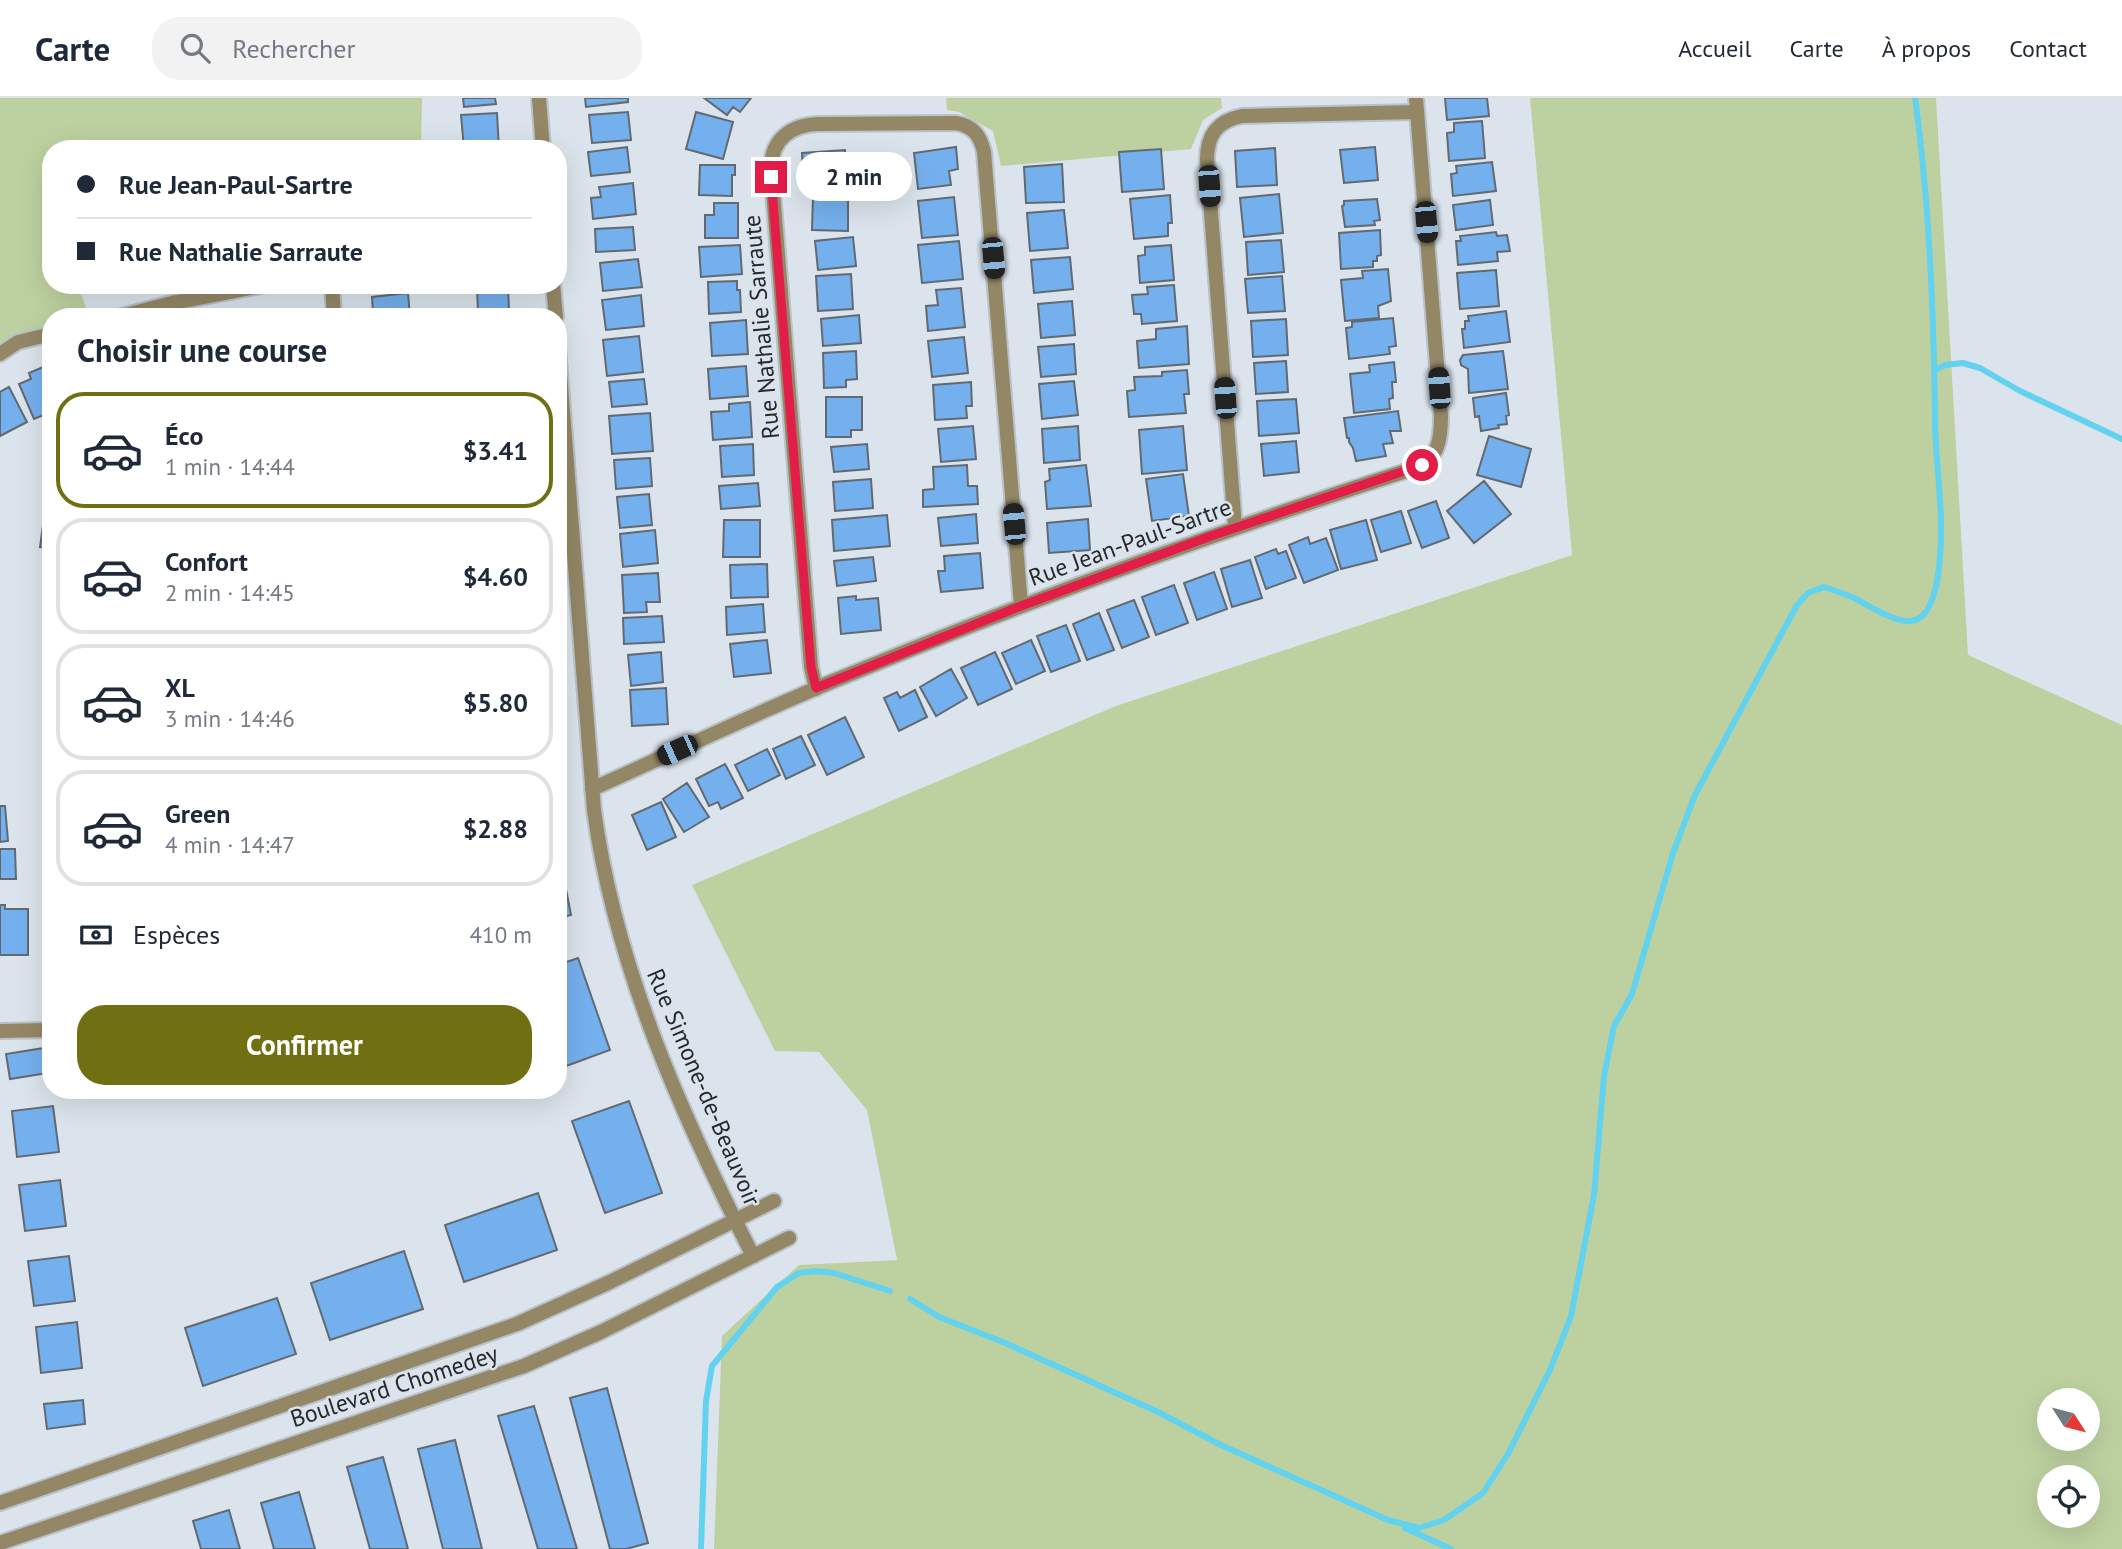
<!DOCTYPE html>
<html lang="fr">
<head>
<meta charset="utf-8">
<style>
	body { margin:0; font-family:"PT Sans",sans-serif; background:#f2f2f3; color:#1f2937; height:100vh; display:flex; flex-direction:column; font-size:26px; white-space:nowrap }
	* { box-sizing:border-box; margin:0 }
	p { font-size:23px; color:#747a83 }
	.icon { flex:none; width:38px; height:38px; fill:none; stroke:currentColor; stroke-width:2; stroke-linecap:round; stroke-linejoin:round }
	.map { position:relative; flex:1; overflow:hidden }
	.side { position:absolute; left:42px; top:210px; width:525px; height:791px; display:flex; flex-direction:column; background:#fff; border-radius:28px; box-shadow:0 7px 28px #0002 }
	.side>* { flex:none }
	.guide { position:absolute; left:42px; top:42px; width:525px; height:154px; border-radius:28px; box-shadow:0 7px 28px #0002; display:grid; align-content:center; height:154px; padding:0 35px; background:#fff }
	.needle { width:46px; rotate:126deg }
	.buttons { position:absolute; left:2037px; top:1290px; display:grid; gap:14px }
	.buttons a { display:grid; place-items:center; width:63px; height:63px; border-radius:50%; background:#fff; box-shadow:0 7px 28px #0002; font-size:35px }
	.end { position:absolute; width:32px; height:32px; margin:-16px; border:9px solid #e11d48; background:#fff; box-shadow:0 0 0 4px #fff }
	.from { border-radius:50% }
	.bubble { position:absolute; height:49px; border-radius:24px; background:#fff; box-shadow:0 7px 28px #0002; font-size:23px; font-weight:700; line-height:49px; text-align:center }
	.car { position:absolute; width:21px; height:42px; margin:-21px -10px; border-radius:9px; box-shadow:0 0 5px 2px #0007; background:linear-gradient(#222 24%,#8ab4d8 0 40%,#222 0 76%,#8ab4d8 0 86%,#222 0) }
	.guide b { display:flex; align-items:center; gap:24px; height:66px; font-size:26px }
	.guide b+b { border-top:2px solid #e0e1e3 }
	.guide i { width:18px; height:18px; background:#1f2937 }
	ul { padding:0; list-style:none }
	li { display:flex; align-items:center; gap:21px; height:116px; margin:0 14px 10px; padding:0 21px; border:4px solid #e0e1e3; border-radius:28px }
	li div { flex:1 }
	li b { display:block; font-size:26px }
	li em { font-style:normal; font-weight:700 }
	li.selected { border-color:#706f12 }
	li>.icon { width:63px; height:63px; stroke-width:1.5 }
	h2 { padding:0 35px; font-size:32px; line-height:84px }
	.pay { display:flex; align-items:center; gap:18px; height:77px; padding:0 35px; font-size:26px }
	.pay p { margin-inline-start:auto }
	.primary-button { display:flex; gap:14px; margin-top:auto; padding:14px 35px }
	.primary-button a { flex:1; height:80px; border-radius:28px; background:#706f12; color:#fff; font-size:28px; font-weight:700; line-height:80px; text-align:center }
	header { display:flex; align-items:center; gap:42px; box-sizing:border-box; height:98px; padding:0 35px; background:#fff; border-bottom:2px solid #e0e1e3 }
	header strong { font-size:33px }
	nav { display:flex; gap:38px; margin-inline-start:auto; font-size:24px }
	.search { width:490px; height:63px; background:#f2f2f3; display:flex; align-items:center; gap:18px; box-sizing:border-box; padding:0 24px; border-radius:28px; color:#747a83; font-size:26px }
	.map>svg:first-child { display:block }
	.green { fill:#bdd1a0; fill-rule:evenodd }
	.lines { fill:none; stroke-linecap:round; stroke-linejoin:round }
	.stream { stroke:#62d2ef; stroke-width:6 }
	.building { fill:#75b0ee; stroke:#626971; stroke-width:2 }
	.minor-casing { stroke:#bac2c9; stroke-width:18 }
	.tertiary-casing { stroke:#bac2c9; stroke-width:18 }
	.minor { stroke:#948766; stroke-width:14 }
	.tertiary { stroke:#948766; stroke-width:14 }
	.route { stroke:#e11d48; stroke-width:9 }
	.labels { text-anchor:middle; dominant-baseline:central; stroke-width:5; stroke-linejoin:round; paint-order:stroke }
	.street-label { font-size:24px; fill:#26292c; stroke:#dbe4ec }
</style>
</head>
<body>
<header>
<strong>Carte</strong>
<div class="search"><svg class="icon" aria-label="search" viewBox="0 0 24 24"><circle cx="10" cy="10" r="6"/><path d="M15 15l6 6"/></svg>Rechercher</div>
<nav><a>Accueil</a><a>Carte</a><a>À propos</a><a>Contact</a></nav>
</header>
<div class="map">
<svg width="2122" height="1451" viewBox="0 0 2122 1451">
	<rect width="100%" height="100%" fill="#dbe4ec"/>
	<path class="green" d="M0,0H422L421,51H51V187H78L89,219H51V236L0,256Z
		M946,0H1221L1222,10L1203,22L1191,51L1001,68L993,33L959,14L947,12Z
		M1530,0H1936L1968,557L2122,627V1451H714L722,1238L799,1167L897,1162L867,1012L819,954L775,953L692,787L1116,608L1572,457ZM2088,1302V1340H2049V1302ZM2049,1379H2088V1418H2049Z"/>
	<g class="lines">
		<path class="stream" d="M1936,272L1945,267L1963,265L1980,270L2020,293L2122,341
			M910,1201L939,1219L1003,1244L1158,1314L1221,1347L1388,1422L1419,1430L1444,1422L1483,1395L1508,1356L1550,1272L1571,1218L1594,1097L1604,978L1614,928L1632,896L1673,755L1695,697L1797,507L1808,495L1824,489C1834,492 1844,496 1854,500C1869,507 1901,530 1918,521C1932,514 1938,483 1939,469C1945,421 1936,372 1935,325C1934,217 1930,107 1915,0
			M1405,1430L1451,1451
			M701,1451L706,1303L712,1268L777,1189L799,1175L816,1173L834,1175L890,1193"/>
	</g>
	<path class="building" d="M463,0H495L496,6L464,9Z
		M585,0H628V4L586,9Z
		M704,0H751L740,14L733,9L727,17Z
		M1445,0H1487L1489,18L1447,22Z
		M628,14L631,42L592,45L589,17Z
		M696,14L733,24L723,61L686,51Z
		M497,15L499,51H464L461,17Z
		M1482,23L1485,60L1449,63L1447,35L1454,34V25Z
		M627,49L630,74L591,78L588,54Z
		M956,49L958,71L949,73L951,87L918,91L914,55Z
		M1375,49L1378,82L1344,85L1340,52Z
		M1275,50L1277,87L1237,89L1235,53Z
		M1161,51L1164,91L1122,94L1119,54Z
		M845,52L848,86L813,88L812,76L803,77L802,55Z
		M1492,64L1496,93L1453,98L1451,76L1457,75L1456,68Z
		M1062,66L1064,104L1026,105L1024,69Z
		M700,67H735V77H732V98L699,97Z
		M633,85L636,116L593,121L591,100L601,99L599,89Z
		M1279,96L1283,135L1244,139L1240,100Z
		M1170,97L1172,125H1168V138L1134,141L1130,101Z
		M813,99H848V133L812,132Z
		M954,99L958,137L922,140L918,103Z
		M1377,101L1380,122L1374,123L1375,127L1345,129L1342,108L1344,107V103Z
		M1490,102L1493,127L1456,132L1453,107Z
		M714,105H738V140H705V117H714Z
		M1064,112L1068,150L1030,153L1027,115Z
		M633,129L635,152L596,154L595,131Z
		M1380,132L1381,157L1377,158V163H1373V169L1341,171L1339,135Z
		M1496,134L1497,138L1507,137L1510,153L1497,154L1498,163L1458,167L1456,143H1461L1460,138Z
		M853,139L856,168L818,172L815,143Z
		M1281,142L1284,174L1248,177L1246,144Z
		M959,143L963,181L922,185L918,147Z
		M740,147L742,176L701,179L699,149Z
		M1171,147L1174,182L1140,185L1138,158L1145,157V149Z
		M1070,159L1073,191L1034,195L1031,162Z
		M638,161L642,189L603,193L600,165Z
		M1388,171L1391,203L1378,208L1379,220L1345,223L1341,182L1363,180L1362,173Z
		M1496,172L1499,208L1460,211L1457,175Z
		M851,176L853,211L818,213L816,178Z
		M1282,178L1285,213L1248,215L1245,181Z
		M737,183V192H740L741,214L709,216L708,184Z
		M508,187L509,214L478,215L477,189Z
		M1174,187L1177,223L1142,226L1141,216H1134L1132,197L1148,196L1147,189Z
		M961,190L965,229L928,233L926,208L938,207L936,192Z
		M408,195L410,219H367V215H373L372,199Z
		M641,197L644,228L606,232L602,202Z
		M1072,203L1075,237L1041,240L1038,206Z
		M299,212V219H261V215Z
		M1506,213L1510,244L1464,250L1462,231H1465V223H1469L1468,218Z
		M859,217L861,245L823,248L821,221Z
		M1393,220L1396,248L1389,249L1390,256L1349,261L1346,230L1352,229V224Z
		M1286,221L1288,257L1253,259L1251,223Z
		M746,222L748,256L712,258L710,225Z
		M1187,228L1189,266L1139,270L1137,243L1156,241V231Z
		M639,238L643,274L607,278L603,242Z
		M964,239L968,275L932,279L928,243Z
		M1074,246L1076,276L1041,279L1038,249Z
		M856,253L857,281L846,282V289L824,290L823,255Z
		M1503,253L1508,291L1469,295L1468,271L1461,267L1460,262L1463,257Z
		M1286,263L1288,294L1256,296L1254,265Z
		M1394,264L1396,284H1392L1393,300L1389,301L1390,311L1354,315L1350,276L1370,274L1369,267Z
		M50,266L51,314L34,321L19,286L31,281L29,275Z
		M746,268L748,298L710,301L708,271Z
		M1187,272L1189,296H1184L1186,315L1129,319L1127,293L1135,292L1134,279L1162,278V274Z
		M644,281L647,306L612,309L609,284Z
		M1074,283L1078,317L1042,321L1039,286Z
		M971,284L972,308H966L967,320L935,322L933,287Z
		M9,289L27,324L0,338V294Z
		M1506,295L1509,317L1506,318L1507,326L1498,327L1499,330L1481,333L1479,318L1475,319L1473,300Z
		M826,299H862V332H851V339H826Z
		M1296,301L1299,335L1259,338L1257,303Z
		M750,304L752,339L713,342L711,314L729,313V306Z
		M1398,313L1401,333H1390L1393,345L1383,346L1386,358L1356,363L1353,350L1349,344V340H1347L1344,320Z
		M650,315L653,353L612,356L609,318Z
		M973,328L976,361L941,364L938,331Z
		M1078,328L1080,362L1044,365L1042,331Z
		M1183,328L1187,372L1142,376L1139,332Z
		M1489,338L1531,351L1521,389L1477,377Z
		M1296,343L1299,374L1264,378L1261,346Z
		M753,346L754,377L722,379L720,348Z
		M867,346L869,371L834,374L831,349Z
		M650,360L652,388L616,391L614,362Z
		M967,367L968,388H977L978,406L923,409V392L934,391L933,369Z
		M1086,367L1091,408L1047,411L1045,384L1050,382L1049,371Z
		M1183,376L1189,418L1152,423L1146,381Z
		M871,381L873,410L835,413L833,384Z
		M1484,383L1511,416L1474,445L1447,413Z
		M758,385L760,408L721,411L719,388Z
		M649,396L652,427L620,430L617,399Z
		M1436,403L1449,440L1422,450L1408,413Z
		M45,413L51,414V450L40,449Z
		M1401,413L1411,445L1381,454L1371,422Z
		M976,416L978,445L941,448L938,420Z
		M887,417L890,448L834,453L832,422Z
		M1088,421L1090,452L1049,455L1047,425Z
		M724,422H760V459H723Z
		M1366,422L1377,462L1341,471L1330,432Z
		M655,432L658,465L623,469L620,436Z
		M1308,439L1310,446L1326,440L1338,472L1304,485L1289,447Z
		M1276,451L1278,456L1286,453L1296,480L1266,491L1255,459Z
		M980,455L983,490L941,494L938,473H945L944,458Z
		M873,459L876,483L837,488L834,463Z
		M1250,462L1262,500L1232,509L1221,471Z
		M767,466L768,499L731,500L730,467Z
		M1214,474L1227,511L1197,522L1184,485Z
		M658,475L660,504H646L647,514L624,515L622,477Z
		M1174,487L1188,525L1156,537L1142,499Z
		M856,498V502L878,500L881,532L841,536L838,500Z
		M1134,502L1149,539L1122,550L1107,512Z
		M763,506L765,534L727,537L726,509Z
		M1099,515L1114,552L1087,562L1073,526Z
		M662,518L664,544L624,546L623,520Z
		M1066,527L1080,563L1051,574L1037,538Z
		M767,542L771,575L734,579L730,546Z
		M1031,542L1045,573L1016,586L1002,555Z
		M661,554L663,584L631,588L628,557Z
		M995,554L1012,591L978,607L961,570Z
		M951,571L967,600L936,618L920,589Z
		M666,590L668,626L632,628L630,592Z
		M915,592L927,619L899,633L884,600L897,594L900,600Z
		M845,619L864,659L827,677L808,637Z
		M801,638L815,667L786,681L773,651Z
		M767,651L780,677L748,693L735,667Z
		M725,666L743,700L721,711L718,704L709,708L696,681Z
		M687,685L709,719L684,734L663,701Z
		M661,704L676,739L647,752L632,717Z
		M0,708H5L8,743L0,744Z
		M0,751H15L16,781H0Z
		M565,786L571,817L558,820V787Z
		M0,807H5V811H28V857H0Z
		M578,860L610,952L558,971V867Z
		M44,950L48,975L10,981L6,956Z
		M629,1003L662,1095L605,1115L572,1023Z
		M53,1008L59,1054L17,1059L12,1013Z
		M60,1082L66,1128L25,1133L19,1087Z
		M538,1095L557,1152L464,1184L445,1127Z
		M404,1153L423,1211L330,1242L311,1185Z
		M69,1158L75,1203L34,1208L28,1163Z
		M277,1200L296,1256L203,1288L185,1230Z
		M77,1224L82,1270L41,1275L36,1229Z
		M607,1290L648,1445L626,1451H610L570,1300Z
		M83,1302L85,1326L47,1331L44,1306Z
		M534,1308L577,1451H538L498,1318Z
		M455,1342L482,1451H443L418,1351Z
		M383,1359L408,1451H370L347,1369Z
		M299,1394L315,1451H274L261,1405Z
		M229,1412L240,1451H201L193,1423Z"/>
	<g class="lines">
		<g class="minor-casing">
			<path id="minor" d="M539,0L543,51
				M332,187L334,219
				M553,187L556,219
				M118,219L172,205L266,187
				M558,250L594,712C615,869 682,1018 753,1158
				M0,256L18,244L51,236
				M1235,429L1207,62C1207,37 1217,23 1242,18L1417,14
				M816,591L811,569L771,69C772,41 791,27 818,26L956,25C973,28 980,37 984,54L1021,508
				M592,691C677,653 762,612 848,577C1034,500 1223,432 1415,370C1439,360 1441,341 1441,318L1416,0
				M0,933L51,932"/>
		</g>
		<g class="tertiary-casing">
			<path id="tertiary" d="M0,1405L517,1226L610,1184L774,1103
				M0,1445L524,1268L601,1234L789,1140"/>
		</g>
		<use href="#minor" class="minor"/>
		<use href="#tertiary" class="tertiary"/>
	</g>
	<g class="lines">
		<path class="route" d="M771,79L811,569L816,590L1021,508L1211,438L1422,367"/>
	</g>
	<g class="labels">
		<g class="street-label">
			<text transform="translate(761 229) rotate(-95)">Rue Nathalie Sarraute</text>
			<text transform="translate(1130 444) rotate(-20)">Rue Jean-Paul-Sartre</text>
			<text transform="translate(704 989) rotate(67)">Rue Simone-de-Beauvoir</text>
			<text transform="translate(394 1288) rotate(-18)">Boulevard Chomedey</text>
		</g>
	</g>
</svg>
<div class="buttons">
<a><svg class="needle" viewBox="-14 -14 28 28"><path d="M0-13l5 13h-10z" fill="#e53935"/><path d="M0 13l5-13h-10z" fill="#747a83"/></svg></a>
<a><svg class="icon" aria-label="locate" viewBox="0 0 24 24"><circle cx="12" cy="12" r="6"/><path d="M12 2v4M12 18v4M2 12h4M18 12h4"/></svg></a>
</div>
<i class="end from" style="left:1422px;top:367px"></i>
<i class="end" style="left:771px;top:79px"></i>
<div class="bubble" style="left:796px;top:54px;width:116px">2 min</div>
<i class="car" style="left:1209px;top:88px;rotate:176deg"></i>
<i class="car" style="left:1426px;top:124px;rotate:175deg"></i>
<i class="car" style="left:993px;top:160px;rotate:175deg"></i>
<i class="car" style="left:1439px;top:290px;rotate:356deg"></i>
<i class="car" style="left:1225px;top:300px;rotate:356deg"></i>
<i class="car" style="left:1014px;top:426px;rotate:355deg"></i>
<i class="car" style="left:677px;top:652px;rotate:246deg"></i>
<div class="guide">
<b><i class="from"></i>Rue Jean-Paul-Sartre</b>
<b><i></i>Rue Nathalie Sarraute</b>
</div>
<section class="side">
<h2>Choisir une course</h2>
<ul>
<li class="selected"><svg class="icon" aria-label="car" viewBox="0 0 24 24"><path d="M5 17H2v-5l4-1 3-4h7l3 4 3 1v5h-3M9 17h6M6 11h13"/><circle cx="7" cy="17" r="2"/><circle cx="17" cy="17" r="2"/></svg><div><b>Éco</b><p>1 min · 14:44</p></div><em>$3.41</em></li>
<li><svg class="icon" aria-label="car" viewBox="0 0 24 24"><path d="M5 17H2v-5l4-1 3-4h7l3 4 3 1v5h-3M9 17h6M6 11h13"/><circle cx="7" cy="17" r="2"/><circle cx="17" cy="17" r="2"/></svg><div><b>Confort</b><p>2 min · 14:45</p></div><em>$4.60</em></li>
<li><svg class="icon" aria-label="car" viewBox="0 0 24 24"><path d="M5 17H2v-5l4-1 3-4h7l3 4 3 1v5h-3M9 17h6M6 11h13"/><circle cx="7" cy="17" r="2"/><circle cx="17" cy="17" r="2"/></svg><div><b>XL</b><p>3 min · 14:46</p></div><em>$5.80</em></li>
<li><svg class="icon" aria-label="car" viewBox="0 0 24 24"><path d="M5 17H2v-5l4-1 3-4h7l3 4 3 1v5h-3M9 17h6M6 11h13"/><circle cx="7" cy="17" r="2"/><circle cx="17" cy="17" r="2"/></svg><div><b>Green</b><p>4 min · 14:47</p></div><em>$2.88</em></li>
</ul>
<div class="pay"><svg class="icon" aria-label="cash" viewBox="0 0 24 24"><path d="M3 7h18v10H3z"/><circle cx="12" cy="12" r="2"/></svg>Espèces<p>410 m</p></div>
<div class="primary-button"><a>Confirmer</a></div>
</section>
</div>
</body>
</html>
